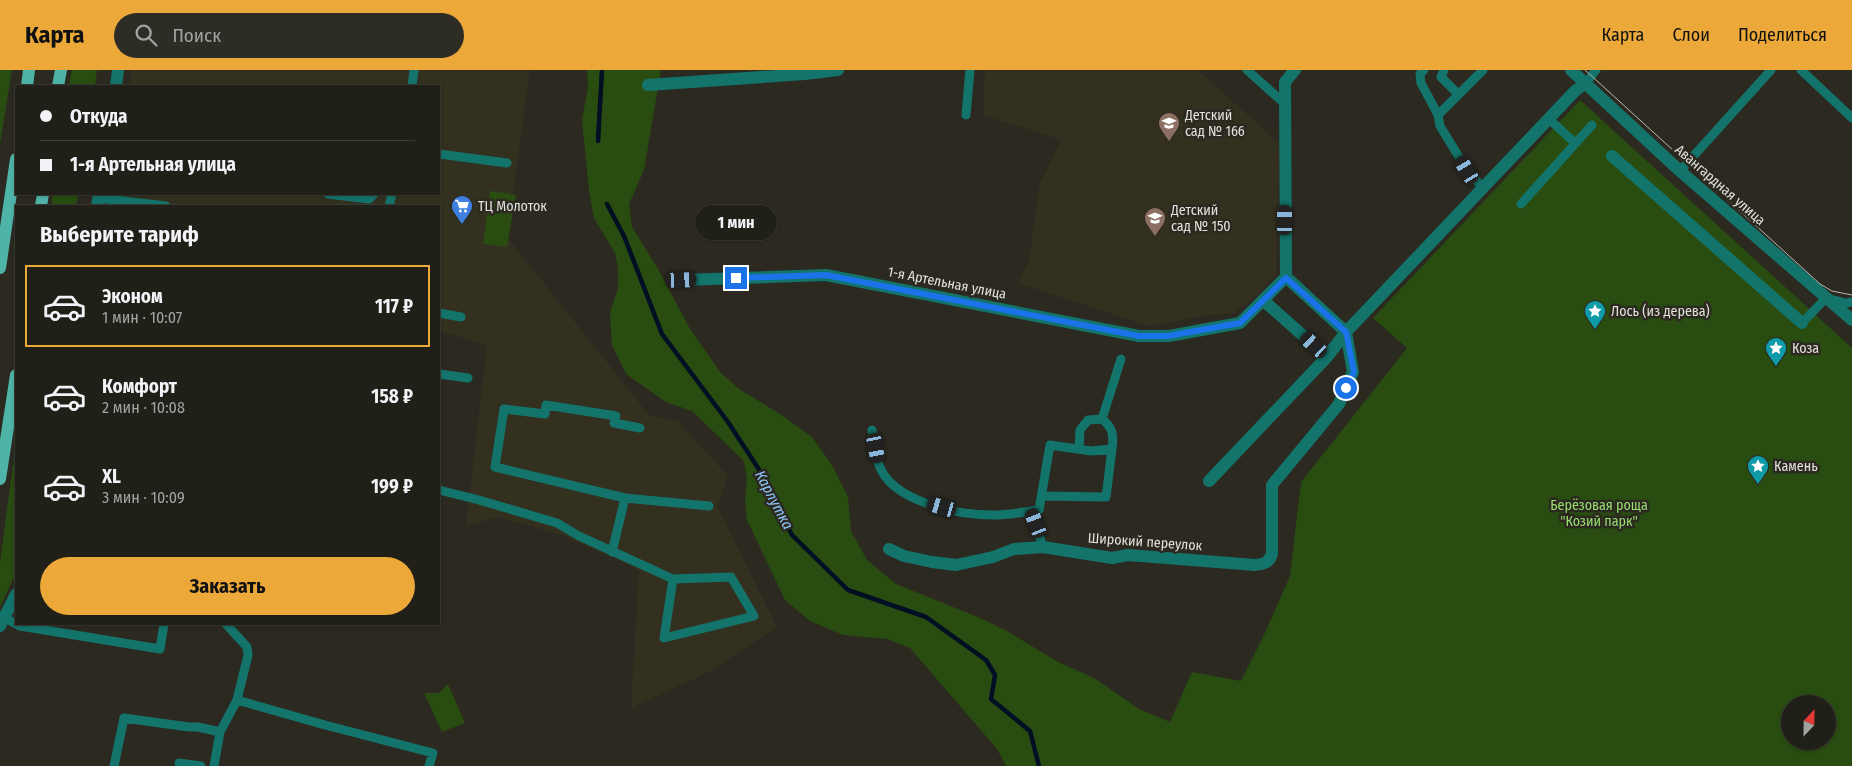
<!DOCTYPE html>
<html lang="ru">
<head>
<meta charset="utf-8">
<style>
	body { margin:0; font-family:"Fira Sans Condensed",sans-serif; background:#2d2c25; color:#f1f3f6; height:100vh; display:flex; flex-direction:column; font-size:19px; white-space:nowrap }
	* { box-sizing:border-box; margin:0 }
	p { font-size:16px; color:#a2a2a2 }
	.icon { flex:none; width:28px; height:28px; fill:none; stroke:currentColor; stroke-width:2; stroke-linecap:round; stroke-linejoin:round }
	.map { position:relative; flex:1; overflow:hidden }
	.sheet { position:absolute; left:15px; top:135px; width:425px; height:420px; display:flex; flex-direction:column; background:#201f18; border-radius:0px; box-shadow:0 1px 4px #0004,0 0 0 1px #3d3d37 }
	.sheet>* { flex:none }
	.hud { position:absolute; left:15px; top:15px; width:425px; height:110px; border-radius:0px; box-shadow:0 1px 4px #0004,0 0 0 1px #3d3d37; display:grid; align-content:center; height:110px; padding:0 25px; background:#201f18 }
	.needle { width:32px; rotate:22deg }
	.controls { position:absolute; left:1781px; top:625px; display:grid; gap:10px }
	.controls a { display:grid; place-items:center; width:55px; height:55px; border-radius:50%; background:#201f18; box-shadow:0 1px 4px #0004,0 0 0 1px #3d3d37; font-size:25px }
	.end { position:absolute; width:22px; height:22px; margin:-11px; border:6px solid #1a73e8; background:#fff; box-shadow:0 0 0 2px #fff }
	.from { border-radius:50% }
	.bubble { position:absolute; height:35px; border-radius:18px; background:#201f18; box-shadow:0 1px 4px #0004,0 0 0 1px #3d3d37; font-size:16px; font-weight:700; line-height:35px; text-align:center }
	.car { position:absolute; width:15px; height:30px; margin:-15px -8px; border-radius:6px; box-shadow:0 0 4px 1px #0007; background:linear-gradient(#222 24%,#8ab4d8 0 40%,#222 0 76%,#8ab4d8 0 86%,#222 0) }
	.hud b { display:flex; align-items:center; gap:18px; height:48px; font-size:19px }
	.hud b+b { border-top:1px solid #3d3d37 }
	.hud i { width:12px; height:12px; background:#f1f3f6 }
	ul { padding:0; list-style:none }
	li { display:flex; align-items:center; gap:15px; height:82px; margin:0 10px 8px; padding:0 15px; border:2px solid transparent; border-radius:0px }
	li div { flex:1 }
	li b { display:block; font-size:19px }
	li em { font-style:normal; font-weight:700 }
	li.current { border-color:#eca93a }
	li>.icon { width:45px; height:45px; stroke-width:1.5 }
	h2 { padding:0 25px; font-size:22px; line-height:60px }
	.primary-button { display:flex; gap:10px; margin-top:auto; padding:10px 25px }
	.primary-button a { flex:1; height:58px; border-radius:30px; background:#eca93a; color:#111; font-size:20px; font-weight:700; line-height:58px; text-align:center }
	header { display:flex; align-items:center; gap:30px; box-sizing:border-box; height:70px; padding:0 25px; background:#eca93a; color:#111 }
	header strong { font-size:24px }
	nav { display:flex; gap:28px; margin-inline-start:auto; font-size:18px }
	.search { width:350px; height:45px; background:#2d2c25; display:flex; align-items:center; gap:12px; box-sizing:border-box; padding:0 18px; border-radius:28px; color:#a2a2a2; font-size:19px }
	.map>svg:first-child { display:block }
	.built { fill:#333020 }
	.green { fill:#294d10; fill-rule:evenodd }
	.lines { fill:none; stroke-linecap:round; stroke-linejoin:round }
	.stream { stroke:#000f23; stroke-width:4.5 }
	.service { stroke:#13746b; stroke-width:9 }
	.pedestrian { stroke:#13746b; stroke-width:12 }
	.minor { stroke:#13746b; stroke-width:12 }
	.tertiary { stroke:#13746b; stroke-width:12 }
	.primary { stroke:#4fb4a8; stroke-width:12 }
	.tram { stroke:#b8b7b1; stroke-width:1 }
	.route { stroke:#1a73e8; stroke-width:6 }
	.labels { text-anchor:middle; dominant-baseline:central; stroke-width:5; stroke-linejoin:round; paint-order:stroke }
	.poi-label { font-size:14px; fill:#e2e1db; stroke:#2b2920; text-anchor:start }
	.street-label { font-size:14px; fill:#e2e1db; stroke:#2b2920 }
	.park-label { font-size:14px; fill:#98dd70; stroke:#2b2920 }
	.water-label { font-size:15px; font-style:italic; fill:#8dc5f9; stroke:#2b2920 }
</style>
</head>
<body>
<header>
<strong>Карта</strong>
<div class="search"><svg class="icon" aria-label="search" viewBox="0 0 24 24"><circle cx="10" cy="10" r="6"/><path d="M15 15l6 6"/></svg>Поиск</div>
<nav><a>Карта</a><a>Слои</a><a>Поделиться</a></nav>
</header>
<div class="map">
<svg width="1852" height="696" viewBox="0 0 1852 696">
	<rect width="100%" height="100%" fill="#2b2920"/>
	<path class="built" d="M131,0H530L507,167L650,346L678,351L728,406L717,436L777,557L709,602L631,638L639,501L625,493L558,464L498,447L466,456L487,275L439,261V136H113L114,124H439V16H129Z
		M985,0H1198L1280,74L1276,204L1260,223L1233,244H1217L1148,256L1018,213L1029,191L1039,116L1061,70L983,45Z"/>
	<path class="green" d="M0,0H12L0,74Z
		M72,0H97L95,16H69Z
		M587,0H661L644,100L629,134L632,157L658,199L689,257L720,302L739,319L783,346L812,367L832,395L848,427L851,461L867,490L896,514L978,547L1007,561L1058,592L1094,608L1139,639L1170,652L1192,602L1241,611L1264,565L1290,506L1301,412L1407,278L1373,248L1580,30L1852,278V696H1006L997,679L910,578L887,569L843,565L810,551L785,530L747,450L745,430L747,410L744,391L692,341L666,332L626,304L612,275L610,242L618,218V199L615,183L594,148L589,121L582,50L588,17ZM1790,634H1828V671H1790Z
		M490,121L516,125L507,177L483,174Z
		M53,124H78L76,136H51Z
		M16,372V503L0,537V493Z
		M448,614L465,653L442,662L424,623H439Z"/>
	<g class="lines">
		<path class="stream" d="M598,71L602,0
			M607,134L624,166L662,264L728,352L760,401L792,465L848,520L926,547L986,590L995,605L991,629L1030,661L1039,696"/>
		<path class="service" d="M1247,0L1285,34
			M1424,0L1420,4L1421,13L1438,45L1440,56L1467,100L1483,118
			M1444,0L1441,7L1458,24
			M1801,0L1852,48
			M1586,13L1596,0
			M412,16L414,0
			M966,45L970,0
			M1438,45L1483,0
			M1549,49L1575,73
			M439,84L507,93
			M1680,101L1771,0
			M328,124L369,129L374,124
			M98,128L166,136
			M1521,134L1592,55
			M389,136L392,124
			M439,243L461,247
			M1802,253L1826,228L1846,233L1852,232
			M439,304L468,308
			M640,358L614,353L616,346L546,335L545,344L504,339L495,397L625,428L709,436
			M872,360C874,371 875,384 879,395C892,432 958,445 993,445C1008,445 1024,442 1039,440L1050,375L1091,381L1112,379C1114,365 1113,358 1102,349L1121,289
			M1079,379L1080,360L1088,350L1102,349
			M439,420L479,430L557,453L579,466L673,509L664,568L754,546L731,507L673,509
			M1042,426L1106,427L1112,379
			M1031,441L1043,477
			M612,482L625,428
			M5,548L20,556L160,579L164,554
			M237,630L325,655L433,683L429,696
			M179,693L201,696
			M114,696L124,648L189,657H198L220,662L237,630L248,585L247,577L226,554
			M214,696L220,662"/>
		<path class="pedestrian" d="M1612,86L1802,253"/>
		<path class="minor" d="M648,15L805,4L838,0
			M116,16L118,0
			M97,136L99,124
			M1286,207L1285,12L1295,0
			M682,210L826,205L1139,266H1169L1240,253L1286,207L1346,262L1353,302L1339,334L1272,415V484C1269,493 1264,494 1255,495L1128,485L1112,488L1043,477L1014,479L993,487L956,495L932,492L904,486L889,479
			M1264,231L1327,287
			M1209,411L1327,287L1346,262L1575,21L1586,13
			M0,556L16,524"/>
		<path class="tertiary" d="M1571,0L1680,101L1852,250"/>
		<path class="primary" d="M27,16L29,0
			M58,16L61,0
			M41,136L43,124
			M0,198L16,89
			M0,409L16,305"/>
		<path class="tram" d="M1585,0L1820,214L1832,221L1852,225"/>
	</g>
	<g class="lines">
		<path class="route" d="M736,208L826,205L1139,266H1168L1240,253L1286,208L1346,262L1354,302L1346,318"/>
	</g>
	<defs>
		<g id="school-pin" transform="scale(1.125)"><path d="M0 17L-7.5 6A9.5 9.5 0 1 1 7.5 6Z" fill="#8d6e63" stroke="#2b2920"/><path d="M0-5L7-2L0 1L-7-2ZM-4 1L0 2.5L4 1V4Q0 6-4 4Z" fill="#fff"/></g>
		<g id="supermarket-pin" transform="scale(1.125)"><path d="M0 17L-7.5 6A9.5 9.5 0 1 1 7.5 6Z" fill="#3f7fe0" stroke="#2b2920"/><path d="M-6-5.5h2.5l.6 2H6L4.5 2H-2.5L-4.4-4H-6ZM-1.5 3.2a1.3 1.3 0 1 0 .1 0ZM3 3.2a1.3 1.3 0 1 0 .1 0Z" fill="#fff"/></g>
		<g id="sight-pin" transform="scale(1.125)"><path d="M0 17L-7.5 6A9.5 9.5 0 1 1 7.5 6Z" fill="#0f9aa8" stroke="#2b2920"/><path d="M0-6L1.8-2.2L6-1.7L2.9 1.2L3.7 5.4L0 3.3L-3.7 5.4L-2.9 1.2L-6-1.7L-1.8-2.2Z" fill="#fff"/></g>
	</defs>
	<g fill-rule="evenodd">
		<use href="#school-pin" x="1169" y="53"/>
		<use href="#supermarket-pin" x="462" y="136"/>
		<use href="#school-pin" x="1155" y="148"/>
		<use href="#sight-pin" x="1595" y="241"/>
		<use href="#sight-pin" x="1776" y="278"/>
		<use href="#sight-pin" x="1758" y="396"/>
	</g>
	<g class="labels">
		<g class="poi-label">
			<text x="1185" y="45">Детский<tspan x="1185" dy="16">сад № 166</tspan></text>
			<text x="478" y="136">ТЦ Молоток</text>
			<text x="1171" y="140">Детский<tspan x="1171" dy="16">сад № 150</tspan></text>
			<text x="1611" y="241">Лось (из дерева)</text>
			<text x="1792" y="278">Коза</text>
			<text x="1774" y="396">Камень</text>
		</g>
		<g class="street-label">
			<text transform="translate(1720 115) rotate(41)">Авангардная улица</text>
			<text transform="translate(947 213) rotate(11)">1-я Артельная улица</text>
			<text transform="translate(1145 472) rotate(4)">Широкий переулок</text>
		</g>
		<g class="park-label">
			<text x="1599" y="435">Берёзовая роща<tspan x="1599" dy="16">"Козий парк"</tspan></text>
		</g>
		<g class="water-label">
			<text transform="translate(774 430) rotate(62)">Карлутка</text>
		</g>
	</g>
</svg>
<div class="controls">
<a><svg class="needle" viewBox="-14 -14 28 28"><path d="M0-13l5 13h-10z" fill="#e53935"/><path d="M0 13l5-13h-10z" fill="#a2a2a2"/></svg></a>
</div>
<i class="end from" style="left:1346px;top:318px"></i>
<i class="end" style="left:736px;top:208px"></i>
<div class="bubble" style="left:695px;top:135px;width:82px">1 мин</div>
<i class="car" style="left:1467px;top:100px;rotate:329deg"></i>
<i class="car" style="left:1285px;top:150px;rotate:0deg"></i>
<i class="car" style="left:682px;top:210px;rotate:88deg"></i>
<i class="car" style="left:1314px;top:275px;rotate:312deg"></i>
<i class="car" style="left:876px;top:378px;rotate:169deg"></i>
<i class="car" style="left:942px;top:437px;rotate:286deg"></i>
<i class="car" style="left:1036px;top:453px;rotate:339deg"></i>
<div class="hud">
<b><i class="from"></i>Откуда</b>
<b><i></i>1-я Артельная улица</b>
</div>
<section class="sheet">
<h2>Выберите тариф</h2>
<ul>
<li class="current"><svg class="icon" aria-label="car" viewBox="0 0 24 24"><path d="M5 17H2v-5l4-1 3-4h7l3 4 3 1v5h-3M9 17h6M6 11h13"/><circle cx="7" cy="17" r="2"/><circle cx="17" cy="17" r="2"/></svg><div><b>Эконом</b><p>1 мин · 10:07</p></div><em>117 ₽</em></li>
<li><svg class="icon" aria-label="car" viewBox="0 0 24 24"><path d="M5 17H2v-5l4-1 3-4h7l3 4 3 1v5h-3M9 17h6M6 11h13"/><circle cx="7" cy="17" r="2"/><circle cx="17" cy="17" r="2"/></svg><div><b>Комфорт</b><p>2 мин · 10:08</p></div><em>158 ₽</em></li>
<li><svg class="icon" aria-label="car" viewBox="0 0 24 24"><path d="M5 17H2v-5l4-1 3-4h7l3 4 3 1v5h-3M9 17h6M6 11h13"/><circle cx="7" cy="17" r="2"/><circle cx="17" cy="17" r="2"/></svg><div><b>XL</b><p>3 мин · 10:09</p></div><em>199 ₽</em></li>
</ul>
<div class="primary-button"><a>Заказать</a></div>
</section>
</div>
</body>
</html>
